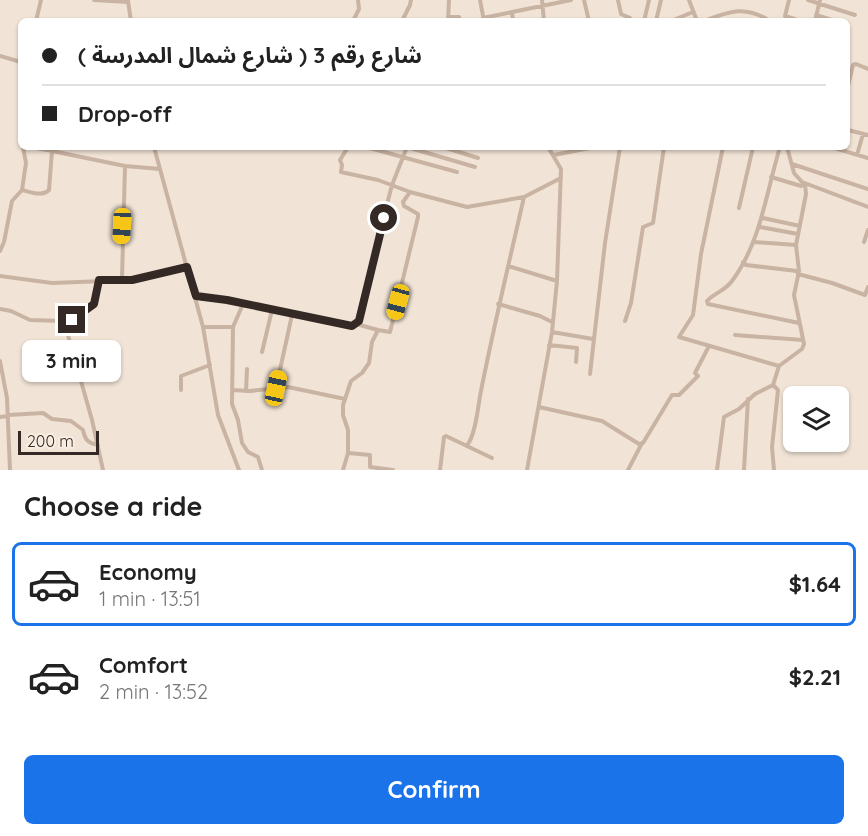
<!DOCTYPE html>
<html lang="en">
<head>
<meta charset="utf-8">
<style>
	body { margin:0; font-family:Quicksand,"Noto Sans Arabic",sans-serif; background:#f2f2f2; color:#222; height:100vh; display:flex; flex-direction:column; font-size:22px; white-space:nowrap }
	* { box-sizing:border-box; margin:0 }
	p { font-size:20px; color:#767676 }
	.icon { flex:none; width:33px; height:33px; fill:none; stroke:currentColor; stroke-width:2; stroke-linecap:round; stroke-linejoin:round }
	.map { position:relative; height:470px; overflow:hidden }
	.side { display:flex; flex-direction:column; background:#fff; flex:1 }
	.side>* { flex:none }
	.top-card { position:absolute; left:18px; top:18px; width:832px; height:132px; border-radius:9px; box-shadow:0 2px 4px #0004; display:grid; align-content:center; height:132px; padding:0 24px; background:#fff }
	.buttons { position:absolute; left:783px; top:386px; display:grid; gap:12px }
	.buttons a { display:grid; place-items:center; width:66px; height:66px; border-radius:9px; background:#fff; box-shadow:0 2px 4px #0004; font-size:30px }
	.scale { position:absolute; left:18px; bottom:15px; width:81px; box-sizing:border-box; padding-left:6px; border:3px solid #342925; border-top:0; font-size:16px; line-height:21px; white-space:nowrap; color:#342925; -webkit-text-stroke:4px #f9eee2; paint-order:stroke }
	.end { position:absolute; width:27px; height:27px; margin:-14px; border:8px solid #342925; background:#fff; box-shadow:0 0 0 3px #fff }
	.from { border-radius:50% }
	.bubble { position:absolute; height:42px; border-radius:9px; background:#fff; box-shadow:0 2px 4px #0004; font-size:20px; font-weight:700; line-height:42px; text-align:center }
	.car { position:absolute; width:18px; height:36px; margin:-18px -9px; border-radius:8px; box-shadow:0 0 4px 2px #0007; background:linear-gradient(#f5c518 24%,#345 0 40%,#f5c518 0 76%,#345 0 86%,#f5c518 0) }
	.top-card b { display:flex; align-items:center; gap:21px; height:57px; font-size:22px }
	.top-card b+b { border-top:2px solid #e0e0e0 }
	.top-card i { width:15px; height:15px; background:#222 }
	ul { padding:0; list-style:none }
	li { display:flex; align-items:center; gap:18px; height:84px; margin:0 12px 9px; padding:0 12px; border:3px solid transparent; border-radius:9px }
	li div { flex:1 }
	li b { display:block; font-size:22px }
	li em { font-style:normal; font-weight:700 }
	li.current { border-color:#1a73e8 }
	li>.icon { width:54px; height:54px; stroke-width:1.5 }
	h2 { padding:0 24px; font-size:27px; line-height:72px }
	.button { display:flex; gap:12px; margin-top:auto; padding:12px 24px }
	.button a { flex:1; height:69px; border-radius:9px; background:#1a73e8; color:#fff; font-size:24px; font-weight:700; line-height:69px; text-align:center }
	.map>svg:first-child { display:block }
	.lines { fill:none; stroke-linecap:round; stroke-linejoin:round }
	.minor { stroke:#c9b3a2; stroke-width:4 }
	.route { stroke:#342925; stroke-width:8 }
</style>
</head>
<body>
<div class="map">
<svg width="868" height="470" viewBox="0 0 868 470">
	<rect width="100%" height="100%" fill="#f1e4d6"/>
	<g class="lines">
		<path class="minor" d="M94,0L128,2
			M480,0L484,21
			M542,0L544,21
			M584,0L589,21
			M618,0L621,14L630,18V21
			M689,0L697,21
			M789,0L785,16L801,21
			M808,0L855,15
			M128,1L131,21
			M512,12L513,21
			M816,15L835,21
			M449,17H459L460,21
			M483,18L571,0
			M36,21L41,0
			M353,21L359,9L358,0
			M402,21L410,5L411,0
			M448,21L449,0
			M644,21L649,0
			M656,21L661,0
			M671,21L693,12
			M704,21C729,11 746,5 770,21
			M815,21L820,0
			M0,56L21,62
			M848,86L853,65L856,64L868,69
			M21,87V94
			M848,130L868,135
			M31,147L52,151
			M154,147L203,327L218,415L239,470
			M348,147L340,160L342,165L341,172L378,180L410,192L467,207L524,197L561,178
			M366,147L457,172
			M407,147L475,167
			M432,147H435
			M443,147L478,158
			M723,147L701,254L693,315L679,337L779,366
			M780,147C766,193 761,242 732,281C725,291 714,293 707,301L708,304L799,323
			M787,147L794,173L802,182L868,207
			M831,147L868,158
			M554,155L595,147
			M857,155L863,134
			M792,164L868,189
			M22,190C31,192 42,197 49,190L52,151L125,166L160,169
			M739,208L753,147
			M763,218L800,226
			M760,227L798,234
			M754,242L796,245
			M864,242L868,230
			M0,251L4,242L12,201L22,190L26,163L23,147
			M743,262L746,265L797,271L798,274L832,283L865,295L868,287
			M508,266L557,281
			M0,276L52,283L132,280L187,266
			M122,279L125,166
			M196,296L227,300L352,326L356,324L378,330
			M243,304L233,327L232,404L238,420L242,443L248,452L258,457L262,470
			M498,304L540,316L552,322
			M0,309L11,311L30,320L64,321L92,420L103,470
			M64,321L72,320L94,304L99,280
			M625,321L631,303L643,227L653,223L664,147
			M356,324L392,185L407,147
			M203,327H233
			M552,332L593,339
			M735,335L803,340
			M549,345L577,348L576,362
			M262,352L272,310
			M0,361L7,398L10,470
			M590,374L605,243L620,147
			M773,385L778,390L772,447L774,470
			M276,388L292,315
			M181,390V376L210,365
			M232,390L250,391L288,387L345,399
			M246,391L247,369
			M539,407L602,421L639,444L643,443L672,395H679L698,376L695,373L709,346
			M8,415L43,413L52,419L71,421L83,430C85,440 88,443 98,445
			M0,417L8,416
			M467,445C475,437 478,408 480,396C493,329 509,263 524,197
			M348,453L370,455V467L393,470
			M343,470L348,453V430L343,415V405L351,381L362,373L369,363L372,342L378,330L390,332L418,217V214L404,206L403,202L410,192
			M440,470L444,437L446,436L492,458
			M527,470L552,332L557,281L561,169L548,147
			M628,470L642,443
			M717,470L724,417L739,409L755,394L773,385L779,366L802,349L804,344L794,295L799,271L796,245L806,194L805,184L801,186L771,177
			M744,470L748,399"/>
	</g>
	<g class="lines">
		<path class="route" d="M72,320L94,304L99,280H132L187,267L196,296L227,300L352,326L359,321L384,218"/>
	</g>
</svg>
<div class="buttons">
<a><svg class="icon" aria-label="layers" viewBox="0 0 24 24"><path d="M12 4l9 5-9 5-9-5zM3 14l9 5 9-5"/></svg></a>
</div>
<div class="scale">200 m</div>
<i class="end from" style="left:384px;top:218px"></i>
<i class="end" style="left:72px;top:320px"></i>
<div class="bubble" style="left:22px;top:340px;width:99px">3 min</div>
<i class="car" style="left:122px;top:226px;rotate:183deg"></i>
<i class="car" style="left:398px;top:302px;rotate:195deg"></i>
<i class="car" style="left:276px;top:388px;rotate:12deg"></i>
<div class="top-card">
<b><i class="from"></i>شارع رقم 3 ( شارع شمال المدرسة )</b>
<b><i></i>Drop-off</b>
</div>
</div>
<section class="side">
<h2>Choose a ride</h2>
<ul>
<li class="current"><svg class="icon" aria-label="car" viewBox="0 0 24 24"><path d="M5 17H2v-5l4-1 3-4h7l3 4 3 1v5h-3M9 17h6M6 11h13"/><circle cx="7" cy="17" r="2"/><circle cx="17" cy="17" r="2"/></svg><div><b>Economy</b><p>1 min · 13:51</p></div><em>$1.64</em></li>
<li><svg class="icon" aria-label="car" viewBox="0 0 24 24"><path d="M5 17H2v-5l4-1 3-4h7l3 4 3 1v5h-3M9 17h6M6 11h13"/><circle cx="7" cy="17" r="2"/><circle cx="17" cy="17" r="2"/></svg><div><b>Comfort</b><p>2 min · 13:52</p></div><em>$2.21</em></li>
</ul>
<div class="button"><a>Confirm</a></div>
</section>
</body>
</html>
